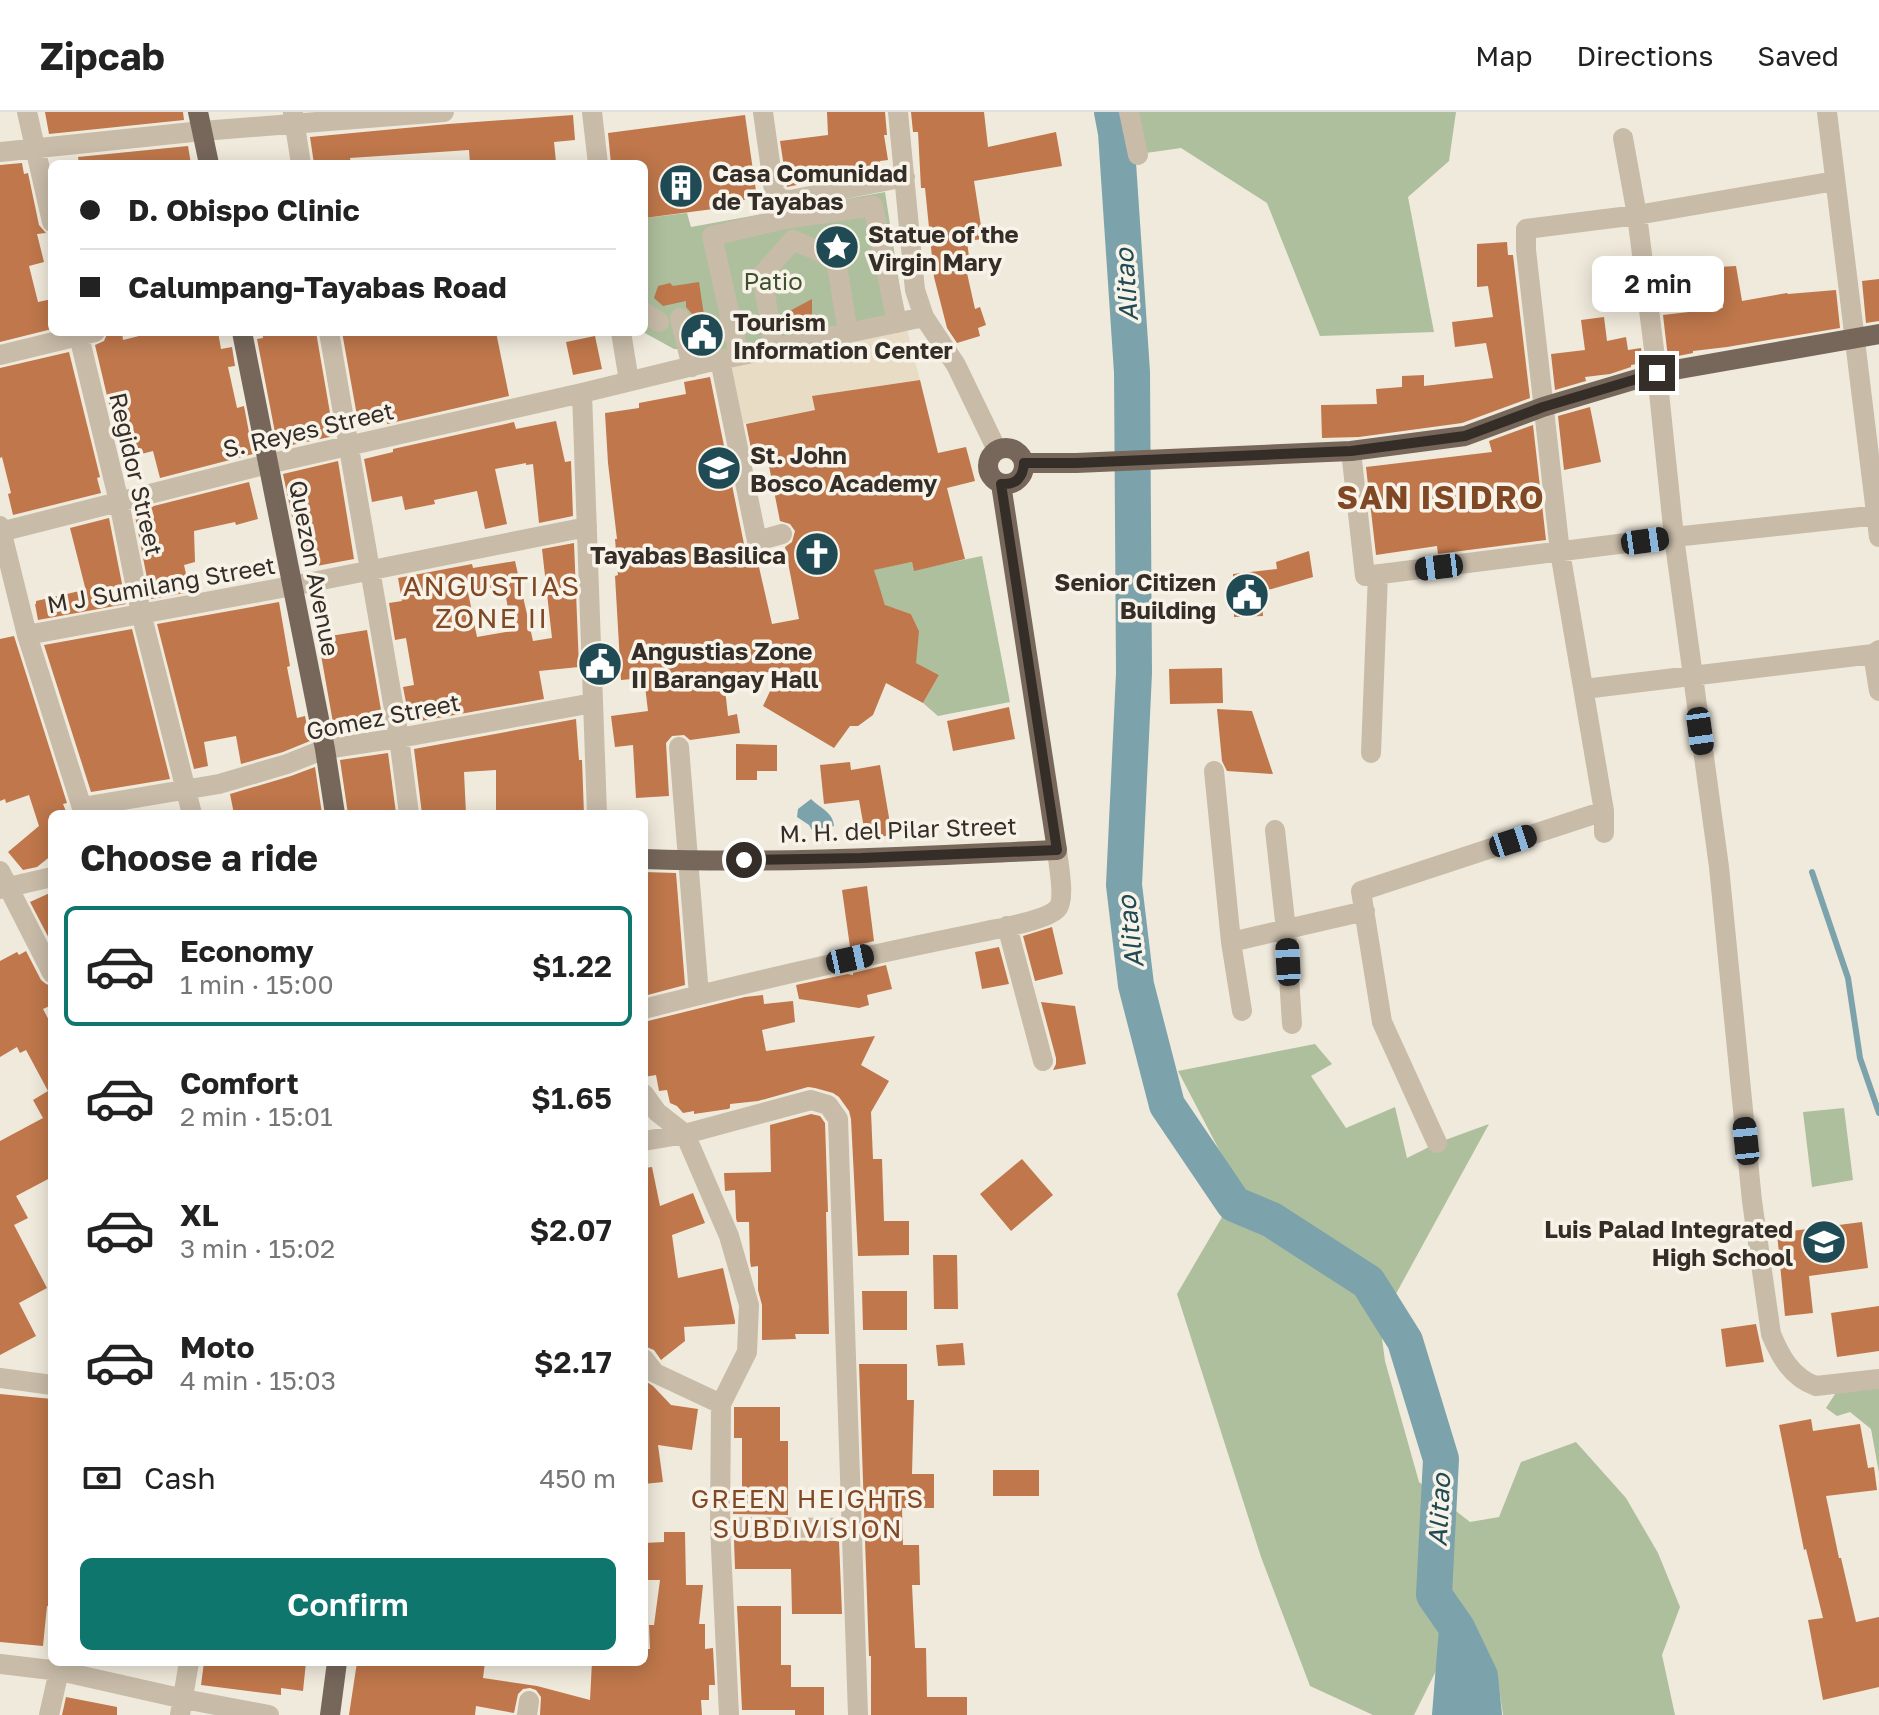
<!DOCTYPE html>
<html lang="en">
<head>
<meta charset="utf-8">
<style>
	body { margin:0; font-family:"Golos Text",sans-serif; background:#f6f6f6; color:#222; height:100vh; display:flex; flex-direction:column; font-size:30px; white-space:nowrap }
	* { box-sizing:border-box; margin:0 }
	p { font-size:26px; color:#767676 }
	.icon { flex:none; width:44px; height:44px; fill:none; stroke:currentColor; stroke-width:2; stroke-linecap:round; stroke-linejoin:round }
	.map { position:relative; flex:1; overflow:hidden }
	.sheet { position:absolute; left:48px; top:698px; width:600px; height:856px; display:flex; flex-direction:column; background:#fff; border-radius:12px; box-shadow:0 4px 20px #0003 }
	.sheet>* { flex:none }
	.top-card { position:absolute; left:48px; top:48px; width:600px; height:176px; border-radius:12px; box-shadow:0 4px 20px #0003; display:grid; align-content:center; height:176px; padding:0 32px; background:#fff }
	.end { position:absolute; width:36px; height:36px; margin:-18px; border:10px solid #352e28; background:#fff; box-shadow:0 0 0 4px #fff }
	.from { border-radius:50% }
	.bubble { position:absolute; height:56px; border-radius:12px; background:#fff; box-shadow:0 4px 20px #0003; font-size:26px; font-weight:600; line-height:56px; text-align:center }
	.car { position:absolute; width:24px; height:48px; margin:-24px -12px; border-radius:10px; box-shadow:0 0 6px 2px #0007; background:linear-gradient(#222 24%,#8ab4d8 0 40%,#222 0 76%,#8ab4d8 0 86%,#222 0) }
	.top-card b { display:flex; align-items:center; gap:28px; height:76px; font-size:30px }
	.top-card b+b { border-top:2px solid #e0e0e0 }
	.top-card i { width:20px; height:20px; background:#222 }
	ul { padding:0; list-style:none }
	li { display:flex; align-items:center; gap:24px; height:120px; margin:0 16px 12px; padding:0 16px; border:4px solid transparent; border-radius:12px }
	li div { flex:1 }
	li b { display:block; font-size:30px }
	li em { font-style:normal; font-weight:600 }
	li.on { border-color:#0f766e }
	li>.icon { width:72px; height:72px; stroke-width:1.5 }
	h2 { padding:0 32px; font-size:36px; line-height:96px }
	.pay { display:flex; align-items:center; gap:20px; height:88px; padding:0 32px; font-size:30px }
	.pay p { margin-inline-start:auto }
	.button { display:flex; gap:16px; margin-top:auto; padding:16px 32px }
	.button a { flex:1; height:92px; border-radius:12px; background:#0f766e; color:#fff; font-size:32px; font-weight:600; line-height:92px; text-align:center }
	header { display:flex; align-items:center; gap:48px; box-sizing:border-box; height:112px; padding:0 40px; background:#fff; border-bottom:2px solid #e0e0e0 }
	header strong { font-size:38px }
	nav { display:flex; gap:44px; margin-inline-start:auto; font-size:28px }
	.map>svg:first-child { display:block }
	.green { fill:#aebf9d }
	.plaza { fill:#e8ddc4 }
	.water { fill:#7ca3ac }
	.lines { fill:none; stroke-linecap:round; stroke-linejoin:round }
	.stream { stroke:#7ca3ac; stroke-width:6 }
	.river { stroke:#7ca3ac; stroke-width:36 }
	.building { fill:#bf774b; fill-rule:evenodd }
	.minor { stroke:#c8bba8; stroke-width:20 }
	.major { stroke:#76675a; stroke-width:20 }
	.route { stroke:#352e28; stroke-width:10 }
	.labels { text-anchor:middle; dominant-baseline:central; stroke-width:7; stroke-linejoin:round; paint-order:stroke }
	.poi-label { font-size:24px; font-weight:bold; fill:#352e28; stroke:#f8f3e8; text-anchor:start }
	.park-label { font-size:24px; fill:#3f522d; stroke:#f8f3e8 }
	.street-label { font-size:24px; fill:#352e28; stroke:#f8f3e8 }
	.water-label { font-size:26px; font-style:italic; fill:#204a54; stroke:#f8f3e8 }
	.neighbourhood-label { font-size:26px; letter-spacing:2px; fill:#804825; stroke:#f8f3e8 }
	.quarter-label { font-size:28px; letter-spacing:2px; fill:#804825; stroke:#f8f3e8 }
	.district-label { font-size:32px; font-weight:bold; letter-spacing:2px; fill:#804825; stroke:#f8f3e8 }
</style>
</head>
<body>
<header>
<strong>Zipcab</strong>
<nav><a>Map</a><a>Directions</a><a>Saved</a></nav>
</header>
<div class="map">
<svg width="1879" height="1603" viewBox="0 0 1879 1603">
	<rect width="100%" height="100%" fill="#f0eadc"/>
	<path class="green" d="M1112,0H1456L1449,49L1408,85L1434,220L1320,224L1267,91L1181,36L1118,45L1116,21Z
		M885,80L905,209L720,248L717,235L702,238L674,237L643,220L644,106L687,101L691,115Z
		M982,444L1010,590L938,604L923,591L939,563L909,548L919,519L911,502L893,496H886C879,471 875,473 852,462L912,450L914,458Z
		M1315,932L1332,952L1311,964L1346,1016L1395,995L1407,1046L1437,1031L1489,1012L1380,1211L1385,1249L1419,1370L1470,1410L1499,1405L1521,1350L1576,1330L1626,1386L1658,1441L1680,1495L1662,1543L1675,1603H1503L1498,1569L1457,1517L1414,1603H1373L1310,1574L1261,1445L1177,1182L1239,1076L1178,959Z
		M1844,996L1853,1068L1812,1075L1803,1000Z
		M1879,1274V1361L1871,1317L1850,1300L1837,1304L1826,1296L1837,1279Z"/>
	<path class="plaza" d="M905,209L920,268L813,284L815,298L737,313L720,248Z"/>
	<path class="water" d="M811,687C821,697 833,700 834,714L824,716L815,723L809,713L797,705L798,697Z"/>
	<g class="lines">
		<path class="stream" d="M1812,760L1848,866L1860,946L1879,1001"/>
		<path class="river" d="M1112,0L1116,21L1132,260L1134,561L1124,773L1136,873L1167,993L1234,1092L1272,1108L1368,1170L1405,1229L1441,1347L1434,1483L1457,1516L1480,1564L1484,1603
			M1450,1603L1457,1517"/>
	</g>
	<path class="building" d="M45,0H183L184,8L49,22Z
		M827,0H885L887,23H884L888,48L880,49L881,56L787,75L780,29L828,23Z
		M911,0H984L988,35L1056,20L1062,54L974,69L983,127L967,129L971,160L967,161L975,197L980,195L986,213L978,216L980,224L957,231L947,216L934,165L925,76H921L918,20H913Z
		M573,3L575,28L554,30L556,50L532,52H470L469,38L350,46L351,52H314L310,25L448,12Z
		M745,3L757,86L720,91L721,96L644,106V52H611L608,21Z
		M188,34L191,52H79L78,45Z
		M22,51L24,62L28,61L39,113L46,121L37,122L44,150L29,154L38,190L52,187V217L0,230V53Z
		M1507,130L1508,143H1513L1530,286L1462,311L1359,325L1322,326L1321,293L1377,292L1376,277L1402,275V264L1424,263V274L1493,266L1486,231L1455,235L1452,210L1493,205L1488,174L1477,175V132Z
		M1736,154L1742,189L1787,181L1788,182L1836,178L1840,216L1727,235L1693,239V241L1668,246L1663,203L1723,196L1718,155Z
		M1879,167V209L1866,211L1862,169Z
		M699,170L705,210L710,213L714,218L715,225L712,231L706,235H701L693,203L686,195V189L663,194L654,186L658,174L670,171L673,174Z
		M812,187V212L784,202Z
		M1604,205L1607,229L1626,225L1628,238L1641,236L1643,251L1631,253V255L1610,262L1585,265L1586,269L1555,278L1551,242L1585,238L1581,208Z
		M108,220H122L123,228L155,220L156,224L172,220H218L221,237L232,235L235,254L228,255L237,296L244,294L253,342L160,366L153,339L122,347L95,233L104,229Z
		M262,220H316L334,324L278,336L257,227L263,226Z
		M342,220H496L509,284L387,312V310L359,315Z
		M595,224L602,257L573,263L566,230Z
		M69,240L100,365L97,366L101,381L13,403L8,382L11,381L2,345L0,346V256Z
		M710,265L744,432L748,438L756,442L772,512L799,507L785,435L792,430L795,419L790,412L780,409L768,349L754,351L746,312L815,298L812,284L920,268L938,341L966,335L975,369L947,376L965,447L914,459L912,450L874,458L885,493L911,502L919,519L916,551L939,563L923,591L886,571L873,603L858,614H850L834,636L763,594L780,558L724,568L728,604L737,602L740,621L690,628L684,623L672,624L666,631L669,684L636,686L633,633L615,635L611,604L648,599L644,566L621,568L615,464L618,463L615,427H617L608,351L605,301L639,296V291L686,282L684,270Z
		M1590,295L1601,350L1564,358L1558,304Z
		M556,309L565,350L571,349L573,404L539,411L533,352L526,353V351L495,357L507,412L485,417L477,379L434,388L435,392L405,398L402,384L372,390L364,347L393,340V337L514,310L516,317Z
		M1533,313L1546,428L1438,442L1437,434L1376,443L1366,355L1492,340L1489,329Z
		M338,349L354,447L306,456L296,404L292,405L283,362Z
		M249,370L258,407L236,413L235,410L194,419L195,450L184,453L190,480L151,487L134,399Z
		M109,406L126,492L38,508L35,492H36V489L84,478L83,475H85L70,416Z
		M574,431L579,555L539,559L544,587L410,611L403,575L414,573L406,526L395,528L389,491L402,489L398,466L472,452L473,456L515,449L533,529L552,526L542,437ZM504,474L512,519L477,525L468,480Z
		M1309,439L1313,465L1261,480L1263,504L1234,505L1233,462L1277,457L1276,450Z
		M279,490L290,554L287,555L297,606L305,604L310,629L283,640L241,652L236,624L204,630L208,654L194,657L157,512Z
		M132,517L170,667L91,680L44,533Z
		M367,518L384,615L335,622L318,526Z
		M14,524L67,691L63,692L67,702H52V743L37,755L23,758L8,740L39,714L29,683L6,691L5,687L0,689V527Z
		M1222,556L1223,591L1170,592L1169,557Z
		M1009,595L1015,627L953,639L947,609Z
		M1217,597L1252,599L1273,662L1227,659L1222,649Z
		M576,607L579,648H582L584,702H496V658L464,660L466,702H422L414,637Z
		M736,632L777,633V659H757V668H736Z
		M388,641L396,701L348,702L340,648Z
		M850,650L851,658L880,653L892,723L866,727L859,688L824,692L820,653Z
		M315,655L322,702H234L230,682L291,664Z
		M644,760L676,761L685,873L644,884Z
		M867,774L874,829L850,835L842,778Z
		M52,780V832L30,790Z
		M1052,815L1063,862L1035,869L1023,824Z
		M999,835L1009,872L982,877L975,840Z
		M26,839L41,868L46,872L52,874V893L43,897L52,914V1065L16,1084L28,1106L14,1113L47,1176L19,1191L36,1224L0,1243V1029L43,1006L33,988L48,979L26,938L20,941L17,935L0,945V849L17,840L19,843Z
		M886,853L892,877L867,883L869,893L859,896L799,887L796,873L848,862L853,863V861Z
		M763,883L764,892L793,889L795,910L762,918L766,939L875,924L861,953L889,969L871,1000L873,1047H882L884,1109H909V1143L858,1144L851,1007L849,999L839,985L833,981L815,976L808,975L758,989L730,992V996L728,997L694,1002V999L683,1001L677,994L670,991L667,978L659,979L656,963L644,965V910L745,885Z
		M1041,890L1075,894L1086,952L1053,958L1056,952V946Z
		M811,1002L820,1004L825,1011L828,1100H826L829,1222H795L796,1227L762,1228V1193L758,1178V1154L751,1155L750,1149L749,1110H737L736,1106L735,1078L725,1079L724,1061L771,1060L770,1013Z
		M1022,1047L1053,1083L1011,1119L980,1082Z
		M652,1055L660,1094L693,1081L705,1111L672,1123L678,1166L723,1156L735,1209V1212L684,1215L685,1229L661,1248L654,1238L644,1234V1056Z
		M1862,1110L1868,1156L1809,1164L1813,1201L1785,1204L1777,1121Z
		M933,1143H957L958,1197H934Z
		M862,1179H907V1218H863Z
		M1879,1194V1239L1837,1245L1831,1201Z
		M1756,1212L1764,1250L1726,1255L1721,1217Z
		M963,1231L965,1253L938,1254L936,1233Z
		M859,1252H907V1288H914L912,1362H934V1396H902L903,1433H919L920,1473H912L915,1536H926L927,1585H967V1603H871V1544H869Z
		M644,1268L653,1274L671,1293L698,1297L692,1338L658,1333L663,1370L644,1372Z
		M0,1282L52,1287V1495L47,1494L43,1534L0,1530Z
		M734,1295H780V1329H788V1403L733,1402V1376H742V1326H734Z
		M1811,1307L1813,1319L1860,1312L1868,1356L1874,1355L1877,1378L1826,1384L1839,1446H1841L1856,1510L1879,1505V1575L1823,1588L1808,1508L1823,1506L1806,1437L1804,1438L1779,1313Z
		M993,1358H1039V1384H993Z
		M664,1420H685L686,1473H703L699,1512H705V1537L713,1536L715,1573H709V1588H701L702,1603H540L541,1585L536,1578L530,1576L523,1577L518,1582L514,1601L476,1594L475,1603H349L357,1550H485L483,1566L537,1574L590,1588L592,1550H646V1537H650L649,1513H654L660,1468H644V1431L664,1430Z
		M734,1428L839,1429L842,1502H792L791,1457H735Z
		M737,1494H781V1553H791V1575H824V1603H795V1598H742Z
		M204,1550H306L303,1579L281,1576V1583L201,1573Z
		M66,1585L117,1595V1603H62Z"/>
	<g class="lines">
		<path class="minor" d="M27,0L52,110
			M592,0L598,52
			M763,0L774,79L780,87L790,88L905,65
			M898,0L915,178L924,205L956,253L997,338
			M1129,0L1138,43
			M1827,0L1879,425
			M293,1L301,52
			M1623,26L1637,103L1657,261L1674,425L1719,755L1752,1089L1771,1222C1780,1244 1792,1266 1816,1274L1879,1267
			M0,40L202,19L444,0
			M644,200L659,210
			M680,206L692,255
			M78,220L119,390L141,501L192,702
			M329,220L399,626L409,702
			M621,220L629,269
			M774,237L762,163L793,128L836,147L848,221
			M0,243L95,220
			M739,244L712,124L785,107L873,94L897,211
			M720,248L757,429L782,422
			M582,281L597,702
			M1351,339L1365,464L1674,425L1879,403
			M0,414L27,523L84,702
			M0,420L268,352L582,281L705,251L924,205
			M27,523L292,474L587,415
			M1873,542L1879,579
			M1584,577L1873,542L1879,538
			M679,635L699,883
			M1371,641L1378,462
			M1214,659L1231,830L1242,899
			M82,695L219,672L287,652L325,637L399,626L593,591
			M1275,718L1286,818L1292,912
			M1604,721V699L1560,440L1526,138V117L1637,103L1835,69
			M0,759L52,861
			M0,777L52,765
			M1007,814L1043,949
			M1231,830L1365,799
			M644,897C756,868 869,843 982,820C1000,816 1045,809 1057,797C1066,788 1058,751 1057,738
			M644,982L657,1000L685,1022L729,1124L749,1193L747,1240L721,1292L720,1415L729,1603
			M644,1029L685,1022L811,988L828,993L838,1007L858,1603
			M1437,1031L1382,910L1361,779L1604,699
			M644,1247L655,1261L721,1292
			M0,1266L52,1273
			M720,1415L852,1416
			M0,1552L60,1559L184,1587L269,1603
			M49,1603L61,1550
			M180,1603L189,1550
			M527,1603L529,1589"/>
		<path class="major" d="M198,0L209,52
			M242,220L325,637L335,702
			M988 354a18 18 0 1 1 36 0a18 18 0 1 1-36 0Z
			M1024,351H1076L1351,339L1465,324L1543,295L1657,261L1879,222
			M644,747C782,752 919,744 1057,738L1001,372
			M330,1603L337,1550"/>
	</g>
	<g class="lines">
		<path class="route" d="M744,748L861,746L1057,738L1001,372C1016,373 1023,366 1024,351H1076L1351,339L1465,324L1543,295L1657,261"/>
	</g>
	<defs>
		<g id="building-disc" transform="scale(2.3)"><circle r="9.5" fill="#204a54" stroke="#f8f3e8"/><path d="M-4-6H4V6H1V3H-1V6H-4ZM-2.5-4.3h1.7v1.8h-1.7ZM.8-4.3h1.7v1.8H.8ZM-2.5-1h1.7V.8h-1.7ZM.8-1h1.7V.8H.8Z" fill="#fff"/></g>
		<g id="sight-disc" transform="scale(2.3)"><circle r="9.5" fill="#204a54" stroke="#f8f3e8"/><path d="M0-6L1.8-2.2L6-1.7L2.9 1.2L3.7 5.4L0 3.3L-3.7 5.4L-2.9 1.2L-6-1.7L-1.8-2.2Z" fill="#fff"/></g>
		<g id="civic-disc" transform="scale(2.3)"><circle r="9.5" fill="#204a54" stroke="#f8f3e8"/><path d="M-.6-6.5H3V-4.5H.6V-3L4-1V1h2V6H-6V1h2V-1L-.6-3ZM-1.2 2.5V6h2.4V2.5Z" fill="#fff"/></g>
		<g id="school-disc" transform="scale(2.3)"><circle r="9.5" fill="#204a54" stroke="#f8f3e8"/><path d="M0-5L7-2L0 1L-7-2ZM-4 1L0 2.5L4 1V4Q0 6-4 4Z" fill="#fff"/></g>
		<g id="church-disc" transform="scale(2.3)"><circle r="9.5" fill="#204a54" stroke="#f8f3e8"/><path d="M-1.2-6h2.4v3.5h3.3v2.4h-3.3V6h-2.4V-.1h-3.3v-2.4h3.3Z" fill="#fff"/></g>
	</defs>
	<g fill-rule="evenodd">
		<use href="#building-disc" x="681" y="74"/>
		<use href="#sight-disc" x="837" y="135"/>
		<use href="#civic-disc" x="702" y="223"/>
		<use href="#school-disc" x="719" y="356"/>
		<use href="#church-disc" x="817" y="442"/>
		<use href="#civic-disc" x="1247" y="483"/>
		<use href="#civic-disc" x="600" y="552"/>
		<use href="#school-disc" x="1824" y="1130"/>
	</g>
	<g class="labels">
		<g class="poi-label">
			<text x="712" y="60">Casa Comunidad<tspan x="712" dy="28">de Tayabas</tspan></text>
			<text x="868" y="121">Statue of the<tspan x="868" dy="28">Virgin Mary</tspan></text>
			<text x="733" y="209">Tourism<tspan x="733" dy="28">Information Center</tspan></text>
			<text x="750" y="342">St. John<tspan x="750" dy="28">Bosco Academy</tspan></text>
			<text x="786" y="442" text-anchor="end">Tayabas Basilica</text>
			<text x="1216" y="469" text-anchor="end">Senior Citizen<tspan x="1216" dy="28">Building</tspan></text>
			<text x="631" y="538">Angustias Zone<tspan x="631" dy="28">II Barangay Hall</tspan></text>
			<text x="1793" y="1116" text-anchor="end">Luis Palad Integrated<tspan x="1793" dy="28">High School</tspan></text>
		</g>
		<g class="park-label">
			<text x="773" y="168">Patio</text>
		</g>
		<g class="street-label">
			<text transform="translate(308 317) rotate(-13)">S. Reyes Street</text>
			<text transform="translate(137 362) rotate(77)">Regidor Street</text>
			<text transform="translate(315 456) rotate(79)">Quezon Avenue</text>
			<text transform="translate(161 472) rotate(-10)">M J Sumilang Street</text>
			<text transform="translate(383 604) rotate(-11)">Gomez Street</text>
			<text transform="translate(898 717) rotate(-2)">M. H. del Pilar Street</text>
		</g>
		<g class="water-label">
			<text transform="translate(1126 173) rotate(-94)">Alitao</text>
			<text transform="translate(1130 820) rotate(-97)">Alitao</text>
			<text transform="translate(1439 1398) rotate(-87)">Alitao</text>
		</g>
		<g class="neighbourhood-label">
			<text x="808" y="1386">GREEN HEIGHTS<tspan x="808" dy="30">SUBDIVISION</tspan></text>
		</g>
		<g class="quarter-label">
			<text x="492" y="473">ANGUSTIAS<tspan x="492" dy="32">ZONE II</tspan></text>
		</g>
		<g class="district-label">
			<text x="1441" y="385">SAN ISIDRO</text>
		</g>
	</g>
</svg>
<i class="end from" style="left:744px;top:748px"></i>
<i class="end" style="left:1657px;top:261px"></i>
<div class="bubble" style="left:1592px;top:144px;width:132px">2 min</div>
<i class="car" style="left:1645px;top:429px;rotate:82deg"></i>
<i class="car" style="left:1439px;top:455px;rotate:263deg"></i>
<i class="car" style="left:1700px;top:619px;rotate:172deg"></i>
<i class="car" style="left:1513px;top:729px;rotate:72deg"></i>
<i class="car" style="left:850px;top:847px;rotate:78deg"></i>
<i class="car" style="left:1288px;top:850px;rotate:357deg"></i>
<i class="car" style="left:1746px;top:1029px;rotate:354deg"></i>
<div class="top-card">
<b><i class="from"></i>D. Obispo Clinic</b>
<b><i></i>Calumpang-Tayabas Road</b>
</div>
<section class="sheet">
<h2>Choose a ride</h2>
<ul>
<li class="on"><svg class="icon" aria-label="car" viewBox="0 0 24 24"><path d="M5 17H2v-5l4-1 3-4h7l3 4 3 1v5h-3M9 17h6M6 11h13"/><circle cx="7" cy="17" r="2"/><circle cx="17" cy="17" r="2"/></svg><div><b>Economy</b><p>1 min · 15:00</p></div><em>$1.22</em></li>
<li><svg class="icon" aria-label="car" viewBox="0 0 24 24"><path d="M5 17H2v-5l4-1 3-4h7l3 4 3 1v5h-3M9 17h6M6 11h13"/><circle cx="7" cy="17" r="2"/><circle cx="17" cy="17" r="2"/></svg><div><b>Comfort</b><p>2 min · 15:01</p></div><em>$1.65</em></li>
<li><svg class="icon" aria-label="car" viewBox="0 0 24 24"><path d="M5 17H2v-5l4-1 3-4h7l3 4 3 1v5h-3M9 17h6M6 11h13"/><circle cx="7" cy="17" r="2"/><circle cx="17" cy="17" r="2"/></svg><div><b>XL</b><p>3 min · 15:02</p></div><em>$2.07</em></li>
<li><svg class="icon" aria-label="car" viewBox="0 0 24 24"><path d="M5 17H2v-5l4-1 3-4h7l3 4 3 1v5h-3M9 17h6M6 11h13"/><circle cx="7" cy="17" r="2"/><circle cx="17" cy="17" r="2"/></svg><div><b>Moto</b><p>4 min · 15:03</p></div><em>$2.17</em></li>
</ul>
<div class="pay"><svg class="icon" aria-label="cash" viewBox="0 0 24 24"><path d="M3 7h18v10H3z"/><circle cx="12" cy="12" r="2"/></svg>Cash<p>450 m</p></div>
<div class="button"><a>Confirm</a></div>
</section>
</div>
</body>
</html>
